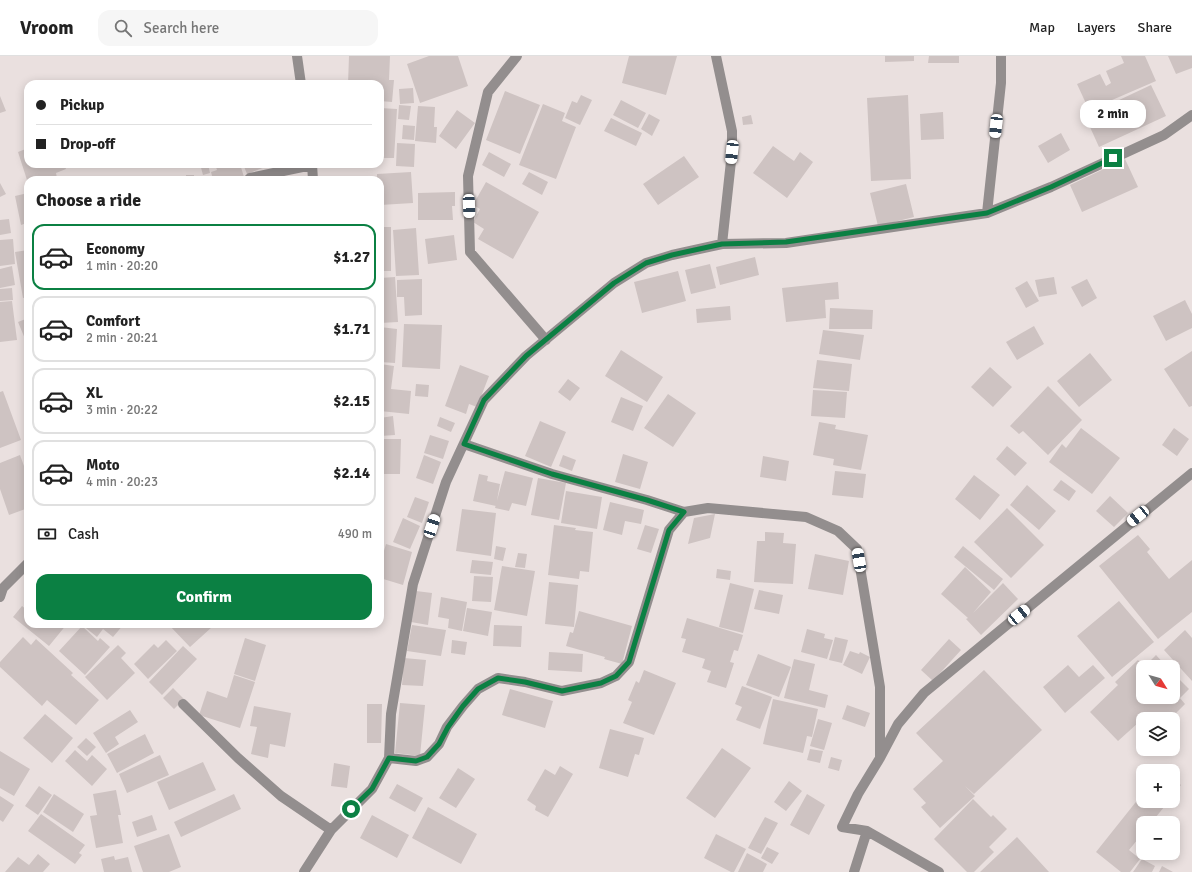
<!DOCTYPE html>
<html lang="en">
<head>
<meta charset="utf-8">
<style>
	body { margin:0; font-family:Signika,sans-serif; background:#f6f6f6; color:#222; height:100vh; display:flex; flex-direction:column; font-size:15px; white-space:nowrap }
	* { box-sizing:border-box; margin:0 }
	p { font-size:13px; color:#767676 }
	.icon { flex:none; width:22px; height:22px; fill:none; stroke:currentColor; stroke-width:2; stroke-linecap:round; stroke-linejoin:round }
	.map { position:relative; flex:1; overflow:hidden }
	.panel { position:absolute; left:24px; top:120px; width:360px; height:452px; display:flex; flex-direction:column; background:#fff; border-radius:12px; box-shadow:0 2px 10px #0003 }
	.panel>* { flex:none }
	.hud { position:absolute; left:24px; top:24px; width:360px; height:88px; border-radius:12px; box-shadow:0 2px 10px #0003; display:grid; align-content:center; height:88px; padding:0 12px; background:#fff }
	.needle { width:26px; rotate:127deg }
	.controls { position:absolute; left:1136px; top:604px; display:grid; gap:8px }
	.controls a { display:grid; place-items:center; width:44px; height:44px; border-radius:8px; background:#fff; box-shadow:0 2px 10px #0003; font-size:20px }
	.end { position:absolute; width:18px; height:18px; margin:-9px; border:5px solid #0b8043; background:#fff; box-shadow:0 0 0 2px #fff }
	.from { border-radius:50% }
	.bubble { position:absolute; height:28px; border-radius:12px; background:#fff; box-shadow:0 2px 10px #0003; font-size:13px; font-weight:700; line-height:28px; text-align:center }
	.car { position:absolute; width:12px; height:24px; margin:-12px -6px; border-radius:5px; box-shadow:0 0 3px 1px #0007; background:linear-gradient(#fff 24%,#345 0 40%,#fff 0 76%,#345 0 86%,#fff 0) }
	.hud b { display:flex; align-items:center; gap:14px; height:38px; font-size:15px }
	.hud b+b { border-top:1px solid #e0e0e0 }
	.hud i { width:10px; height:10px; background:#222 }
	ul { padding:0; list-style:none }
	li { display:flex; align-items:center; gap:12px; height:66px; margin:0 8px 6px; padding:0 4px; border:2px solid #e0e0e0; border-radius:12px }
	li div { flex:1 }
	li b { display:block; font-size:15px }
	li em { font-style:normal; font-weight:700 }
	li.current { border-color:#0b8043 }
	li>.icon { width:36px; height:36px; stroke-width:1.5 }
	h2 { padding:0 12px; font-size:18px; line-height:48px }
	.pay { display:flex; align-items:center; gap:10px; height:44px; padding:0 12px; font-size:15px }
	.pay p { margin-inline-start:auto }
	.button { display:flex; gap:8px; margin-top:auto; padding:8px 12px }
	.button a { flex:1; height:46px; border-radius:12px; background:#0b8043; color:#fff; font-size:16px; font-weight:700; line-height:46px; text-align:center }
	header { display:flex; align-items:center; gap:24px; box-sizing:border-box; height:56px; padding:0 20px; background:#fff; border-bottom:1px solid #e0e0e0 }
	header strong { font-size:19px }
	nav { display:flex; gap:22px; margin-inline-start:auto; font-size:14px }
	.search { width:280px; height:36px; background:#f6f6f6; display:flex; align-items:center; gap:10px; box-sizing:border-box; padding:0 14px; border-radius:12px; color:#767676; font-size:15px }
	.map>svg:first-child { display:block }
	.building { fill:#cec3c2 }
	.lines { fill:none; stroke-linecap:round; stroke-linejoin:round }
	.minor { stroke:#938e8e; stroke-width:10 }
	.route { stroke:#0b8043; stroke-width:5 }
</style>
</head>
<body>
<header>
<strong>Vroom</strong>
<div class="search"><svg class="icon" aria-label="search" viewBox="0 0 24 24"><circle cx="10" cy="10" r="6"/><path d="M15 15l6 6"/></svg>Search here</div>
<nav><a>Map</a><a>Layers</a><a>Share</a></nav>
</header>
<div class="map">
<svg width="1192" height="816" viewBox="0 0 1192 816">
	<rect width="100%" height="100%" fill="#eae0df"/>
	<path class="building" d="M349,0H390L389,24H394L392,46L380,45V28H348Z
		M429,0H458L468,30L420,47L407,8Z
		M629,0H677L666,39L622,27Z
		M885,0H914V5L885,6Z
		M929,0H959V7H928Z
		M1121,0H1145L1156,25L1089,54L1077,28L1100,18L1106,30L1111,27L1106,15L1124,7Z
		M1168,0H1192V12L1176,18Z
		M1151,29L1166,60L1099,91L1085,60Z
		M413,32L414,47L400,48L399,33Z
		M505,35L540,49L520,98L486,84Z
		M581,39L592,44L580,69L565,62L572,45L577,47Z
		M908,39L911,123L871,125L867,42Z
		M0,40L6,55L0,57Z
		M621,44L646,57L638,72L613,59Z
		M543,48L565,57L562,65L576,71L556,123L519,109Z
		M399,49L411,50L409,64L398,63Z
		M418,50L435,51L434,71H437L436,87L415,85Z
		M380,52L397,53L394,102H380Z
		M457,54L475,67L456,93L439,80Z
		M943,56L944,83L921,84L920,58Z
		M649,58L660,64L652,80L641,73Z
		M751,59L753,68L743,69L742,61Z
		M611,62L642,77L636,90L604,75Z
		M403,69L415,70L414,84L402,83Z
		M1061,77L1070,94L1048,107L1038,90Z
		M397,87L415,88L414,111L396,110Z
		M773,90L794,105L800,96L813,106L787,142L753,117Z
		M28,92V108H64L66,113L56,117L57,122L52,124H27L18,96Z
		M489,96L511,108L504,121L482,109Z
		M684,100L699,121L658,149L643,128Z
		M1125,103L1138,131L1082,156L1070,129Z
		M200,108H208L210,117L203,119Z
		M215,108H240L244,121L233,124H213L211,116L217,114Z
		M243,108H273L247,118Z
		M411,116L413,147L380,149V124H377V118Z
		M529,116L548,126L542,139L522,128Z
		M186,119H194V124H186Z
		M486,126L539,156L513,203L478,183L484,173L473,166L480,153L473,149Z
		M0,127L6,138L0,141Z
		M906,128L914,161L878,170L870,137Z
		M455,136V150H452L453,164H418V137Z
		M28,137V172L25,173L24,168L21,169L15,140Z
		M9,163L11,177L0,179V164Z
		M380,171H391V215H380Z
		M416,172L419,219L396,220L393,174Z
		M454,179L457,204L428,208L425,183Z
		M13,183L15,208L0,210V184Z
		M28,194V241L23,242L15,196Z
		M755,201L759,219L720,229L716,211Z
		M710,208L716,232L691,238L685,214Z
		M12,210L15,229L0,232V213Z
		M678,215L686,245L642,257L634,226Z
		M395,221L398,266L380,267V222Z
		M1054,221L1057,238L1039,241L1035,224Z
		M422,223V259L405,260L404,241H397V224Z
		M1087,223L1097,242L1082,251L1071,231Z
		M1027,225L1039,245L1026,252L1015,232Z
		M838,226L839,243L825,244L826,262L786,266L782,232Z
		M12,232L13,244L0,245V233Z
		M1185,244L1192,258V272L1166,285L1153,260Z
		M12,245L17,284L0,286V246Z
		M730,250L731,264L697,267L696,253Z
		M830,252L873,254L872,273H829Z
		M28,262V290L18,266Z
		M404,268L442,269L440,313L402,311Z
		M1034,270L1044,288L1017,304L1006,286Z
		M380,271L397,273L395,307L380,306Z
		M823,274L864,279L860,304L819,298Z
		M621,294L663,321L647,346L605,320Z
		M1192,295V350L1189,351L1164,313Z
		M1090,297L1112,324L1079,351L1057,325Z
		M817,304L852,308L849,335L813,332Z
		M380,308L394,310L391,333L411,335L409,358L380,355Z
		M460,309L489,320L477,351L469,348L466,358L445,350Z
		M990,311L1012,331L993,351L971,331Z
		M568,323L580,332L570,345L558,336Z
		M416,328L429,329L428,341L415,340Z
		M1048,330L1082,364L1048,399L1023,375L1019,378L1010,370Z
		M813,334L847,336L845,362L811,360Z
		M3,335L21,384L0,392V336Z
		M668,338L696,357L673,391L644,372Z
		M621,341L643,350L633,375L611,366Z
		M393,360L395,379L380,380V362Z
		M440,361L455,367L451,376L437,370Z
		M540,365L566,376L551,411L525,400Z
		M819,366L836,369L835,373L868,379L861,414L833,409L834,403L813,399Z
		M1081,372L1120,402L1092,438L1049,406L1062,388L1066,392Z
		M1174,372L1189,383L1177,400L1162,389Z
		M430,379L449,385L443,403L424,397Z
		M380,383H401L400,418H380Z
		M1007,390L1027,407L1015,420L996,403Z
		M623,398L648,406L640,433L615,426Z
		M20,399L28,421V452L9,459L0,433V407Z
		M424,399L441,406L433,428L416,422Z
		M563,399L576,404L572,415L559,410Z
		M763,400L789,405L786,425L760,421Z
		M505,415L533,422L526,450L512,447L509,455L495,452Z
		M835,415L866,418L863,442L832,439Z
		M479,418L488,420L487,425L500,428L496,450L473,445Z
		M974,419L1000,439L980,464L955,443Z
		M538,422L566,427L559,464L531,459Z
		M1061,424L1076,435L1069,445L1053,434Z
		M1027,429L1056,455L1039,474L1010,449Z
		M566,435L602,441L597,473L561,467Z
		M1110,440L1128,457L1114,471L1096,455Z
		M415,441L429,446L422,467L407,461Z
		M610,446L644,454L641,468L625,465L622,479L603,474Z
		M1007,452L1044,489L1011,522L974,486Z
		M462,453L496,457L491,500L456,495Z
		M715,458L710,482L688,488L694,462Z
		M403,462L420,470L410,493L393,486Z
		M554,469L576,472L575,474L593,476L589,516L580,515L579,523L548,519Z
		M645,469L659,473L651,497L637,493Z
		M765,476L784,477L783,487L796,488L793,528L754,526L757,485H765Z
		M1138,479L1150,493L1147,496L1169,523L1192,504V556L1158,583L1099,510Z
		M386,488L412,496L403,529L380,522V508Z
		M496,490L506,492L503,505L494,503Z
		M963,490L1003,523L994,534L954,501Z
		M518,497L527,498L525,512L515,511Z
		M815,498L849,505L843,539L808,533Z
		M472,504L493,506L491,519L470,517Z
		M502,510L535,515L527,560L494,554Z
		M965,511L991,536L973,557L1003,527L1018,543L981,579L966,563L968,562L941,538Z
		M717,513L731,515L730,524L716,522Z
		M474,520L493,521L491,546L472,545Z
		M549,526L578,529L574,571L545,568Z
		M730,527L754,533L743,577L719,571Z
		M759,534L783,539L779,558L754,553Z
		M416,535L432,537L428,569L411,566Z
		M441,541L467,546L462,575L448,572L449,563L438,561Z
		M1119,545L1154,586L1112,621L1077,580Z
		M22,550L28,555V568H67L49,590L13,561Z
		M467,552L492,556L488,580L463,575Z
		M579,555L632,570L622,608L604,603L605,601L566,590L570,576L573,577Z
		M687,562L743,579L738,595L734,594L730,606L734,607L726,632L707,626L711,615L702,612L705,603L682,596L686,583L681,582Z
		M81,568H124L113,581L103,573L97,581Z
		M168,568H209L212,571L190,591Z
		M412,569L446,574L441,600L407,595Z
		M494,569L522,570L521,591L493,590Z
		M82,570L98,585L100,582L110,591L85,619L59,595Z
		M807,573L825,578L824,582L833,584L827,603L801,596Z
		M1185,574L1192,582V625L1164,594Z
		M23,581L31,589L36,583L73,617L71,619L99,644L76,669L47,644L42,650L0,611V606Z
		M835,581L848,584L842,607L829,604Z
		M245,582L266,589L255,625L234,618Z
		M949,583L961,594L933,625L921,614Z
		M166,584L177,595L148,623L134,608L154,588L158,592Z
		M452,584L467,586L465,599L451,597Z
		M118,589L126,597L121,602L135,617L107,644L85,621Z
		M183,590L197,603L162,639L149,626Z
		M850,595L859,598L860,596L870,601L862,618L843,609Z
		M549,596L583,598L582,616L548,614Z
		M758,598L791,611L779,641L746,629Z
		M1156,599L1167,611H1143V641H1173V617L1189,633L1180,642L1185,648L1170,663H1162L1160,660L1157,663H1143V672L1138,667L1118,685L1090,656L1118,629L1115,626L1138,604L1144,611Z
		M404,602L426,604L423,630L402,629Z
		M794,603L815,608L809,634L828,639L825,652L784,642Z
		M1068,609L1079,621L1093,609L1105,622L1065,657L1043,631Z
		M644,614L676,627L654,679L623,667L632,646L628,644L636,625L639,627Z
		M984,614L1042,674L974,738L965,730L975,740L940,772L921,751L926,747L913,733L943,705L916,677Z
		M234,619L255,626L240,672L199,659L207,635L227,642Z
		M742,630L772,641L760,673L736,664L742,651L735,648Z
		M173,632L184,643L174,653L163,642Z
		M510,633L553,645L545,672L502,659Z
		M773,643L818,653L812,681L807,680L803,697L763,688Z
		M400,647L425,649L420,700L395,697Z
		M367,648H382L381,687H367Z
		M847,649L870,657L865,671L842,663Z
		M254,650L291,657L285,691L270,688L268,702L251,698L257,671L250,670Z
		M130,654L138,666L115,681L119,688L106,697L93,677Z
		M45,658L73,682L52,707L23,682Z
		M818,663L832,667L824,694L810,690Z
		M610,673L644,682L639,699L635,698L628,721L599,712Z
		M145,678L154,697L117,717L107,698Z
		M86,682L96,691L87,700L77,691Z
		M722,692L751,712L715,762L686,742Z
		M810,693L823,695L820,707L807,704Z
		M75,694L87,705L92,699L107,713L92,730L65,705Z
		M0,695L30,713L14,740L0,732Z
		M160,699L169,719L127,737L119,718Z
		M831,701L842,704L839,715L828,712Z
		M203,706L216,734L169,754L157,726Z
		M334,707L350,710L347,732L331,730Z
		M560,710L573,718L548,761L535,754L536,750L527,744L545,713L555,719Z
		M458,712L475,723L456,752L439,742Z
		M1173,722L1181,729L1173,740Z
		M789,725L802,735L786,755L774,746Z
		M397,728L423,742L415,756L389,742Z
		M39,730L52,739L38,759L25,750Z
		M116,734L121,759H118L123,787L96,792L90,760L97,759L93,738Z
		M1143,737V745H1169L1151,767H1143V777L1129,794L1140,803L1130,816H1121L1096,796Z
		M54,738L84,758L73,776L43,756Z
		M234,738L241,753L181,781L174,766Z
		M807,738L825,749L809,779L790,769Z
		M0,740L14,749L3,766L0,764Z
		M973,743L991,761L993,759L1007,773L989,791L994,796L974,816H967L934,783Z
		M428,751L477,778L461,808L412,782Z
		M41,758L85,789L79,797L82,799L75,808L28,775Z
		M152,759L157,774L137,781L132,766Z
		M372,759L409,779L397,802L360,782Z
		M765,761L778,767L761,798L748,792Z
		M169,778L181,811L169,816H143L134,790Z
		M716,778L746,793L734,816H731L704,802Z
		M1017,781L1049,816H980Z
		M767,791L779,797L772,808L761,802Z
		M747,797L767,808L763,816H738Z
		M38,798L50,808L43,816H5L18,801L29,809Z
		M114,800L115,804L128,801L132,816H104L101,803Z
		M1142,803L1155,810L1152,816H1133Z
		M1162,810L1173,816H1159Z"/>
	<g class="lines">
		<path class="minor" d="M297,0L301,28
			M517,0L488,36L468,120L470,196L546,284
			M716,0L732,75V96L722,188
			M312,108L313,124
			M248,124L250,122L312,109
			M987,157L1001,27V0
			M464,388L552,418L647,444L684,456
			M0,541L3,532L28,507
			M183,648L238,702L281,740L331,774
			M389,702L416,705L427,701L439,688L447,671L463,650L478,633L498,622L525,626L562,635L601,627L616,620L629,606L669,474L684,456L708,452L806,461L838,475L857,493L880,631V702
			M304,816L331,774L372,733L389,702L391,658L413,528L446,426L484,344L526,300L614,227L646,207L672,199L722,188L786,187L987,157L1051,131L1164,79L1192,59
			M854,816L867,775
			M939,816L867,775L842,771L858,738L880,702L898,668L924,637L1192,417"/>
	</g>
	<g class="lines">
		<path class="route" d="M351,753L372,733L389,702L416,705L427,701L439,688L448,671L463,650L478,633L498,622L525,626L562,635L601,627L616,620L629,606L669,474L684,456L647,444L552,418L464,388L484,344L526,300L614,227L646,207L672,199L722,188L786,186L987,157L1051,131L1113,102"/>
	</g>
</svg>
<div class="controls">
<a><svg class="needle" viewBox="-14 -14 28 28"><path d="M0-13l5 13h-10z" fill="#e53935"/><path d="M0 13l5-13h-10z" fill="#767676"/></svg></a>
<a><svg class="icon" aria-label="layers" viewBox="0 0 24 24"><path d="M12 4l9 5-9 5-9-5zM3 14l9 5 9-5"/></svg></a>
<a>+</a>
<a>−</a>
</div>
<i class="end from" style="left:351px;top:753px"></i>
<i class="end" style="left:1113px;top:102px"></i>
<div class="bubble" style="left:1080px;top:44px;width:66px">2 min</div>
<i class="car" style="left:996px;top:70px;rotate:186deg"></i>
<i class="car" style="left:732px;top:96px;rotate:186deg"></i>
<i class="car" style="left:469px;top:150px;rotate:178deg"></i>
<i class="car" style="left:1138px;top:460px;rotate:231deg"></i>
<i class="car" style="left:432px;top:470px;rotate:18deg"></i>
<i class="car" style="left:859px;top:504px;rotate:350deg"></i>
<i class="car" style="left:1019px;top:559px;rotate:51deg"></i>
<div class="hud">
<b><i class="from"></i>Pickup</b>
<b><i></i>Drop-off</b>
</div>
<section class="panel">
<h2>Choose a ride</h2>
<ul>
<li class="current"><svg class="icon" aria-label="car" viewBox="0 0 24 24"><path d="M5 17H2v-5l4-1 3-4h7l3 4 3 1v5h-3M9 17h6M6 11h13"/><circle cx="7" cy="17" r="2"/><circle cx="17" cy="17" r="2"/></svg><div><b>Economy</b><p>1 min · 20:20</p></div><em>$1.27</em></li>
<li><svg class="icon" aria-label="car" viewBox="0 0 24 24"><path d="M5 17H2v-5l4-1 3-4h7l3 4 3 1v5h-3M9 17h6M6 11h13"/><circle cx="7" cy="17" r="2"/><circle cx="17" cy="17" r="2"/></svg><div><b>Comfort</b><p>2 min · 20:21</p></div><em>$1.71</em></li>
<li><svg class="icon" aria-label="car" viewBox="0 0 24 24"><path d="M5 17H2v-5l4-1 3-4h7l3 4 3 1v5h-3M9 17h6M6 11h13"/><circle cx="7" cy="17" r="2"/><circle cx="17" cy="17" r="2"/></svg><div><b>XL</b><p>3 min · 20:22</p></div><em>$2.15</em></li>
<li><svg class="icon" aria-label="car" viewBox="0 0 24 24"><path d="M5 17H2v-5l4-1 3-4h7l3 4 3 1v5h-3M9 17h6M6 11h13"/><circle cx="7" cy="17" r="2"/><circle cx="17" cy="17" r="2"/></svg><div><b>Moto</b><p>4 min · 20:23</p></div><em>$2.14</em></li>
</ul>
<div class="pay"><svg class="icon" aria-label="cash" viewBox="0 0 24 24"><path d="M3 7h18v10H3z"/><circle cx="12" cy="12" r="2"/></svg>Cash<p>490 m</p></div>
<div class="button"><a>Confirm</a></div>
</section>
</div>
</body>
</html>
